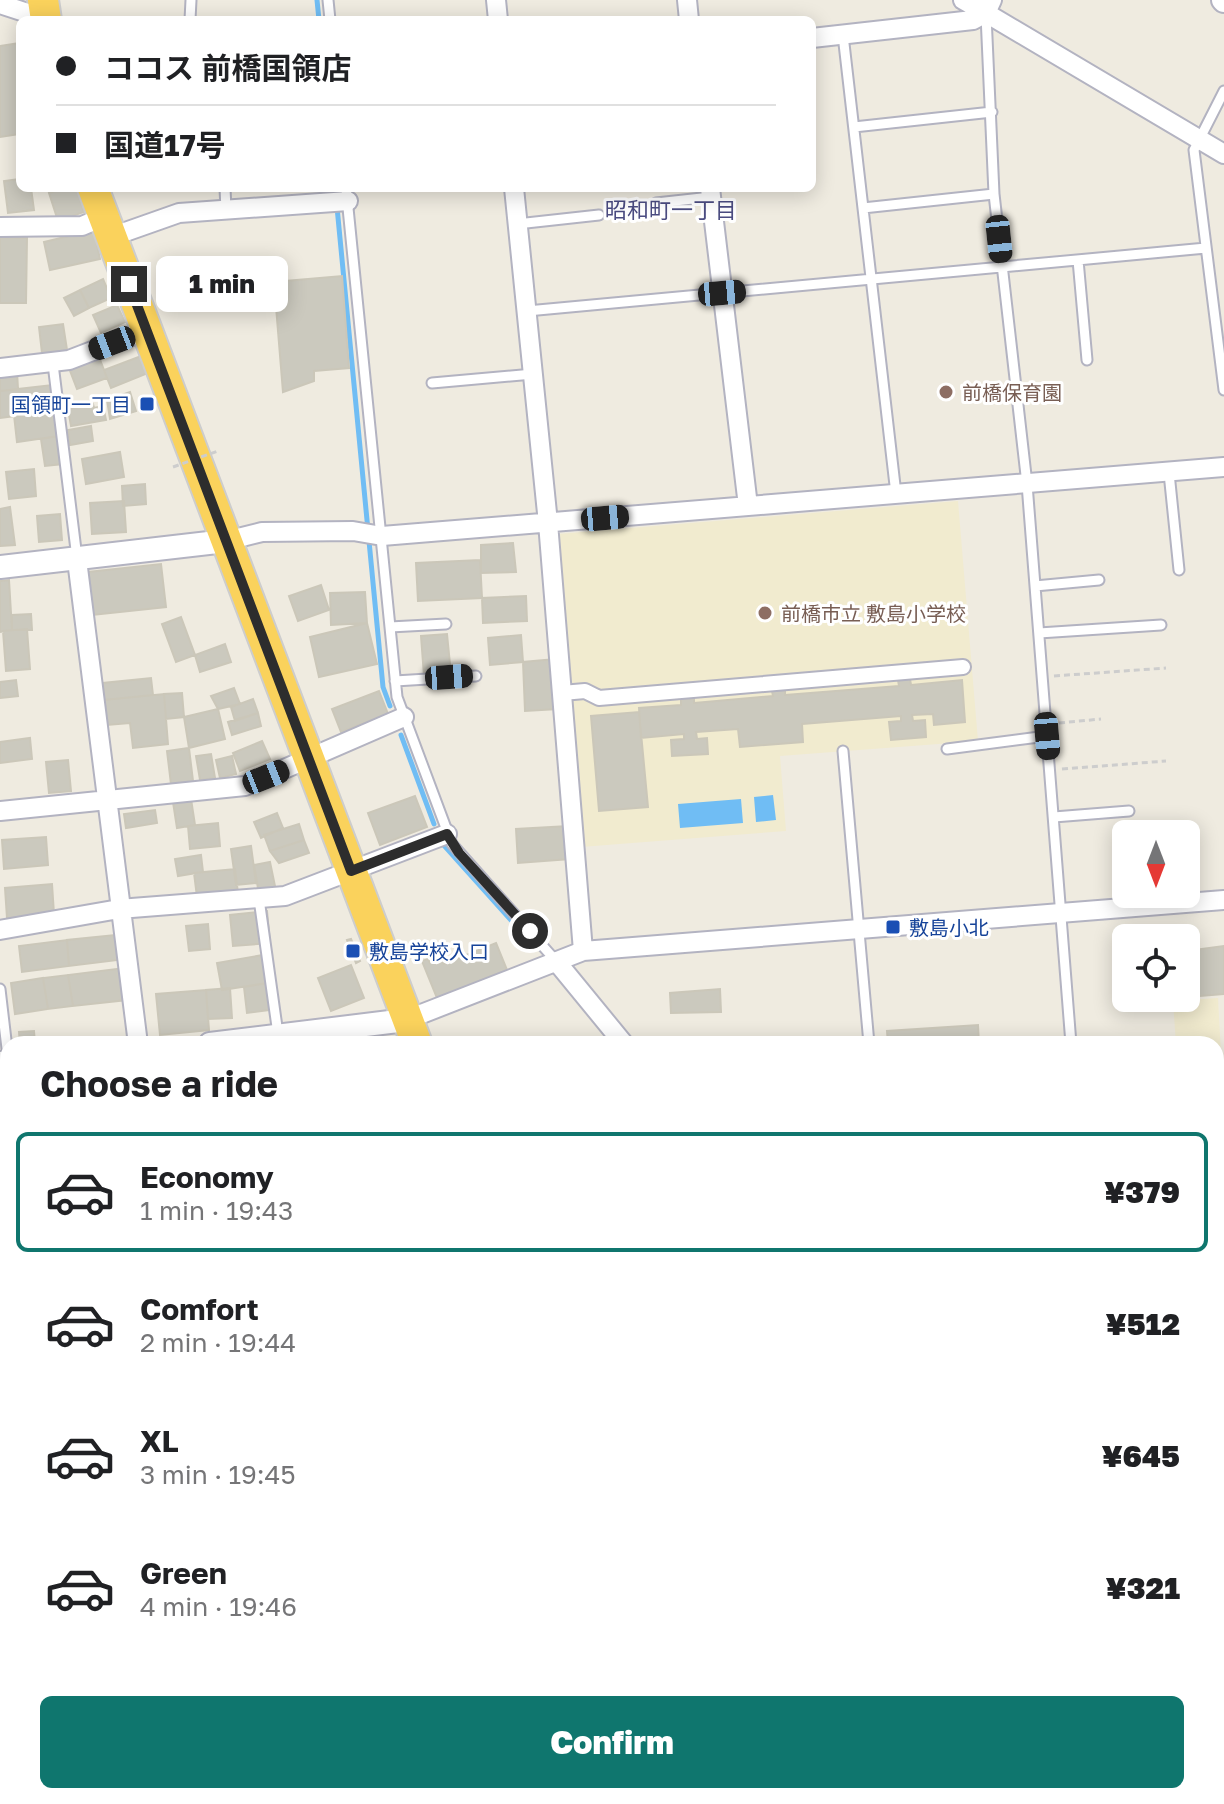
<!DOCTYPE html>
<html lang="en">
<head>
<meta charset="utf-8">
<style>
	body { margin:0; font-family:"Golos Text","Noto Sans JP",sans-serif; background:#f2f2f2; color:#202124; height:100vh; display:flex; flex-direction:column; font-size:30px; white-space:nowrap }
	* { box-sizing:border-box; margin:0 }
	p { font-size:26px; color:#757577 }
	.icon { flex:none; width:44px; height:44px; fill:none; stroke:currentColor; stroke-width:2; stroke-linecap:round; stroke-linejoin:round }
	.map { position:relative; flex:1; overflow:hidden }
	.details { position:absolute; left:0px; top:1036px; width:1224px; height:768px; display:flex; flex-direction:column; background:#fff; border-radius:24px 24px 0 0; box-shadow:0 4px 20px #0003 }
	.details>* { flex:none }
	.banner { position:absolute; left:16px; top:16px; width:800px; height:176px; border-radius:12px; box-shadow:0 4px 20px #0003; display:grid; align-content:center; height:176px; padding:0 40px; background:#fff }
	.needle { width:52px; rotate:180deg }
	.controls { position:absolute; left:1112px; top:820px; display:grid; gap:16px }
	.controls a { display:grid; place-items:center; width:88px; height:88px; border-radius:12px; background:#fff; box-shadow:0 4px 20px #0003; font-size:40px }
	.end { position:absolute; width:36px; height:36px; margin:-18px; border:10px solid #2d2d2d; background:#fff; box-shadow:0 0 0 4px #fff }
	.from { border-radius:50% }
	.bubble { position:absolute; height:56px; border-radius:12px; background:#fff; box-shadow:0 4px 20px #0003; font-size:26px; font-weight:800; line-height:56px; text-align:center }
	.car { position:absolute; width:24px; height:48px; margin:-24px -12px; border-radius:10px; box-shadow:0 0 6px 2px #0007; background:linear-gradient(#222 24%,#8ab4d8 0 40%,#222 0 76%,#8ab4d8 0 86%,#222 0) }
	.banner b { display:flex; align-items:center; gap:28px; height:76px; font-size:30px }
	.banner b+b { border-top:2px solid #e0e0e0 }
	.banner i { width:20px; height:20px; background:#202124 }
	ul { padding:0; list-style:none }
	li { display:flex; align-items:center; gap:24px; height:120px; margin:0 16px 12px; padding:0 24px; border:4px solid transparent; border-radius:12px }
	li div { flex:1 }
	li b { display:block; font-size:30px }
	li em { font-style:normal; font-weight:800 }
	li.on { border-color:#0f766e }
	li>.icon { width:72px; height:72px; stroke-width:1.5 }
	h2 { padding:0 40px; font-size:36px; line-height:96px }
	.button { display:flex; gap:16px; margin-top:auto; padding:16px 40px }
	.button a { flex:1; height:92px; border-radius:12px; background:#0f766e; color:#fff; font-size:32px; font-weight:800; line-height:92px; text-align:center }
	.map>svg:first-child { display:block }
	.education { fill:#f1ebcf }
	.medical { fill:#f5e0dd }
	.water { fill:#70bdf4 }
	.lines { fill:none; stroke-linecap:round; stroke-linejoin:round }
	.stream { stroke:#70bdf4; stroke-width:5 }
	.building { fill:#cbc9be; stroke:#cbc7b9; stroke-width:2 }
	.service-casing { stroke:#b3b3c1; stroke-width:13 }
	.pedestrian-casing { stroke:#b3b3c1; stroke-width:18 }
	.minor-casing { stroke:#b3b3c1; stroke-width:22 }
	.tertiary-casing { stroke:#b3b3c1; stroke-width:26 }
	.primary-casing { stroke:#cdcdcd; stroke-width:32 }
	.trunk-casing { stroke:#cdcdcd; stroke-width:34 }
	.path { stroke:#cdcdcd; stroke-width:3; stroke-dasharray:6 4; stroke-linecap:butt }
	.service { stroke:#fff; stroke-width:9 }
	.pedestrian { stroke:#fff; stroke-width:14 }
	.minor { stroke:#fff; stroke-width:18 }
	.tertiary { stroke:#fff; stroke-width:22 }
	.primary { stroke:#f6ea5d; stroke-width:28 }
	.trunk { stroke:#fad25c; stroke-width:30 }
	.path-bridge { stroke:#cdcdcd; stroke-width:3; stroke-dasharray:6 4; stroke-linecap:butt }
	.route { stroke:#2d2d2d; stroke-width:10 }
	.education-dot { fill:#8d6e63; stroke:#fff; stroke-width:3 }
	.transit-dot { fill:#1a4fb4; stroke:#fff; stroke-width:3 }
	.labels { text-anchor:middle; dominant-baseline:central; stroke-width:6; stroke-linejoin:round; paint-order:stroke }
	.education-label { font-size:20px; fill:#785e54; stroke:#fff; text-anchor:start }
	.transit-label { font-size:20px; fill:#164399; stroke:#fff; text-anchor:start }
	.neighbourhood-label { font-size:22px; fill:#4b4c81; stroke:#fff }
</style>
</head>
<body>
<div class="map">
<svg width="1224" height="1804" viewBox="0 0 1224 1804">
	<rect width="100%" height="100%" fill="#efebe0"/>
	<path class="education" d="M958,501L978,741L780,756L786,831L581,847L558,534Z
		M1218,998L1221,1054L1216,1055V1044H1176L1173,1001Z
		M1216,1089H1224V1134H1219L1224,1236V1602H1216Z"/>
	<path class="medical" d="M1224,1664V1804H959L957,1796H1216V1665Z"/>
	<path class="water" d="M773,795L776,820L756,822L754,797Z
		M741,799L743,823L680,828L678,804Z"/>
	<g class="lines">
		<path class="stream" d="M317,0L319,20
			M337,207L383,687L390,706
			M401,735L434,824
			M441,842L536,948"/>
	</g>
	<path class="building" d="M20,43V134L0,137V46Z
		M20,179V188H31L34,210L8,213L4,181Z
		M64,188H76L84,212L58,221L49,193Z
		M94,230L100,259L50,270L44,242Z
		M0,237L27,238L26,303H0Z
		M342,276L349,368L314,371V381L283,392L274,282Z
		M103,279L111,298L89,308L80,290Z
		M80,290L89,308L74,316L64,298Z
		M117,305L125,322L101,333L93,315Z
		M63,324L67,350L42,353L39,327Z
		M141,356L148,373L111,388L104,370Z
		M99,357L107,378L77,389L69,368Z
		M17,371L18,389L0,391V372Z
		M52,385L55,411L0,418V391Z
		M130,392L136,411L110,419L107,400Z
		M93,404L94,408L103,406L106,420L71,426L68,409Z
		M55,411L59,436L17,442L14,415Z
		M91,426L93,441L70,445L68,430Z
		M59,436L63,464L45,466L41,439Z
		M120,452L124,477L86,484L82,459Z
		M34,469L36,496L9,499L6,472Z
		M145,484L146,504L123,506L122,486Z
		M124,501L126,532L92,534L90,503Z
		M10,507L15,545L0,546V509Z
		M60,514L62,540L39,542L37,516Z
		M513,543L516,572L481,573V545Z
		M480,560L482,598L418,601L416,563Z
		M161,564L166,607L83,616L79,573Z
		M9,580L12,630L0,632V581Z
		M321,585L329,610L298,621L289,596Z
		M365,592L367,623L331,625L330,593Z
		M526,596L527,621L483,623L482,598Z
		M31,614L32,630H12V615Z
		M181,617L195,655L176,662L162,624Z
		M367,623L377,664L319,677L310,637Z
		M27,629L30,669L6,671L3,631Z
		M447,634L451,674L424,676L421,636Z
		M521,635L523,662L490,665L488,638Z
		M225,644L231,662L200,672L195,655Z
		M555,659L558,709L525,711L523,662Z
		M151,678L153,695L104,700L103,683Z
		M910,679L911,685L962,680L965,722L934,725L933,714L912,715L913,721L925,720L926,737L891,740L889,722L901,721V716L802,724L803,742L740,747L738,729L696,732L697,739L707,738L708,754L672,756L671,740L684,739V734L641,738L639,708L681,705V699L694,698V703L773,696L772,691L785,690V695L899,686L898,680Z
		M16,680L18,696L0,698V682Z
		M234,688L240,704L218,709L211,696Z
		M379,691L388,714L341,732L332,709Z
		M182,693L184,717L166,719L164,694Z
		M164,694L168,744L133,748L130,723L107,725L104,700Z
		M253,699L258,713L235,721L231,707Z
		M218,709L225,739L189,748L184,717Z
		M639,712L648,807L599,811L591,716Z
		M258,713L261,726L232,735L228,722Z
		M30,738L32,759L0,763V742Z
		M262,741L270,759L240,771L233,753Z
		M189,748L193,781L171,784L167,751Z
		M211,754L215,778L200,780L196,756Z
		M232,756L236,774L220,778L216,760Z
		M68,760L71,791L49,793L46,762Z
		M415,796L427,827L380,845L368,813Z
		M191,799L195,825L177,828L173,802Z
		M155,810L157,823L126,828L124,814Z
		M277,813L283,828L261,838L254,822Z
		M218,823L220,846L190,849L188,826Z
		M299,824L304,840L270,851L264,835Z
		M568,826L570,859L518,863L516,829Z
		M46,837L48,865L4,869L2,840Z
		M304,840L309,853L279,863L270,851Z
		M251,846L256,883L236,885L231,849Z
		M201,855L203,872L178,876L175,859Z
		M270,862L276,891L259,894L254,865Z
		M235,869L238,893L197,897L194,873Z
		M52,884L54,914L7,918L5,888Z
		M267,911L270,943L233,946L230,915Z
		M208,924L210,949L189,951L186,926Z
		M115,935L118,960L69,966L67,940Z
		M351,939L360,961L356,963L347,940Z
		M67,940L69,966L22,972L19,946Z
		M496,943L507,970L437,998L422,961L428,959L430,963L442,959L444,964Z
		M1224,946V994L1188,997L1186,951Z
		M269,954L274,982L222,990L217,963Z
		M351,965L364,998L331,1011L318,978Z
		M124,968L127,1000L73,1006L68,975Z
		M68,975L73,1006L48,1009L43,978Z
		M43,978L48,1009L15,1014L11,983Z
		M274,982L278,1009L247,1013L244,987Z
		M230,988L232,1018L208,1019L206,990Z
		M720,989L721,1012L671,1013L670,993Z
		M206,990L209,1030L160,1035L156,994Z
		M978,1025L979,1044H888L887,1031Z
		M34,1031L35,1044H20L19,1032Z
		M8,1133V1163L0,1164V1134Z
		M0,1225H4L8,1252V1316L0,1317Z
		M1224,1482V1539H1216V1483Z
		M8,1513V1546L0,1548V1515Z
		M8,1556V1586L0,1587V1557Z
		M8,1714V1743L0,1745V1716Z
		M1224,1725V1804H1079L1077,1796H1216V1727Z
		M232,1796H245L246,1804H185Z
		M249,1796H313L315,1804H250Z
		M341,1796H388L390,1804H342Z
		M437,1796H468L469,1799L438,1801Z
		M470,1796H505V1799L472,1804Z
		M510,1796H531L522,1804H512Z
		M579,1796H608L611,1804H572L570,1799Z"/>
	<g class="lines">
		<g class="service-casing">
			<path id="service" d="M328,0L330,20
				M986,15L994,194L1027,484L1071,1044
				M190,20L191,0
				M843,35L896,494
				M1224,91L1194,150L1224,390
				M854,127L992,112
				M225,188L226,210
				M346,188L397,697L452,844L556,961
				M656,203L711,197
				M863,208L994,194
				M517,224L599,215
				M1078,260L1087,360
				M527,311L1206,248
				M53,364L77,558
				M432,383L533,374
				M1169,473L1179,570
				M1035,586L1099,580
				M390,627L446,624
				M1039,633L1161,625
				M395,681L476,676
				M947,749L1047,736
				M843,751L869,1044
				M1054,817L1129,811
				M259,899L278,1034
				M0,989L8,1057
				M1216,1108H1224
				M0,1479L8,1478
				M0,1554L8,1553
				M1216,1692L1224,1691
				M558,1796L561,1804"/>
		</g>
		<g class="pedestrian-casing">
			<path id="pedestrian" d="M562,693L585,691L599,698L963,667"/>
		</g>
		<g class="minor-casing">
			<path id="minor" d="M496,0L498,20
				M687,0L689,20
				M963,0L986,13L992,0
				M0,4L49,20
				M812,38L973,20L986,13L1224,154
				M514,188L548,523L583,951
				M710,188L748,506
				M0,227L82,226L103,217
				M111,237L179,213L348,201
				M0,368L69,360L147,330
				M226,541L262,532L353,531L382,536L1224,467
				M77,560L138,1044
				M0,811L245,786L404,717
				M0,930L119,909L285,896L447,834
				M556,961L624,1044
				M406,1020L583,951L1224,900
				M0,1061L8,1060
				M0,1381L8,1380
				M416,1796L418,1804
				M945,1796L948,1804"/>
		</g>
		<g class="tertiary-casing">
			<path id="tertiary" d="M1223,0L1224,1
				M0,567L226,541
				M210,1044L406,1020
				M0,1781H8
				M152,1796L153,1804"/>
		</g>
		<g class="primary-casing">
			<path id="primary" d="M1216,1637H1224"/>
		</g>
		<g class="trunk-casing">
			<path id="trunk" d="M43,0L46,20
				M93,188L417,1044
				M689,1796L692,1804
				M713,1796L716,1804"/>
		</g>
		<path class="path" d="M1054,676L1166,668
			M1059,723L1101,719
			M1062,769L1166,761"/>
		<use href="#service" class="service"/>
		<use href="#pedestrian" class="pedestrian"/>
		<use href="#minor" class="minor"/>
		<use href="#tertiary" class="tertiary"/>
		<use href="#primary" class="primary"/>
		<use href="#trunk" class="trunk"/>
		<path class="path-bridge" d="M173,467L218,451"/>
	</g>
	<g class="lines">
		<path class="route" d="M129,284L351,871L447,834L459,853L530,931"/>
	</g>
	<g class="education-dot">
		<circle cx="946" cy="392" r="8"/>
		<circle cx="765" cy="613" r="8"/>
	</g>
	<g class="transit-dot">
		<rect x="139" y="396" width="16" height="16" rx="4"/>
		<rect x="885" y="919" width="16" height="16" rx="4"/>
		<rect x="345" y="943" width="16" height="16" rx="4"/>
	</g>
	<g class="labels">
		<g class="education-label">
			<text x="962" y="392">前橋保育園</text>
			<text x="781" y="613">前橋市立 敷島小学校</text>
		</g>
		<g class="transit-label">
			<text x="131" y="404" text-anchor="end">国領町一丁目</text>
			<text x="909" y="927">敷島小北</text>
			<text x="369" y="951">敷島学校入口</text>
		</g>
		<g class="neighbourhood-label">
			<text x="671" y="209">昭和町一丁目</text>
		</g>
	</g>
</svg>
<div class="controls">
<a><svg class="needle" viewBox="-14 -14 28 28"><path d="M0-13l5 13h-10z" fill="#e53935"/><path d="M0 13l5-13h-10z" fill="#757577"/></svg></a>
<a><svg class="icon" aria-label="locate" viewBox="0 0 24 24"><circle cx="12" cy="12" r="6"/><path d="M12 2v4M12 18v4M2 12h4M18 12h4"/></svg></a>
</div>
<i class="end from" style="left:530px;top:931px"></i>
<i class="end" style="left:129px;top:284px"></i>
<div class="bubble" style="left:156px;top:256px;width:132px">1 min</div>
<i class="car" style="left:999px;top:239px;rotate:174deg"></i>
<i class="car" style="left:722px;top:293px;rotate:85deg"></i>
<i class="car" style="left:112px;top:343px;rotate:249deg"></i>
<i class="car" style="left:605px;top:518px;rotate:85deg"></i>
<i class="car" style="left:449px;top:677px;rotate:86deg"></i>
<i class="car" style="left:1047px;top:736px;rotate:175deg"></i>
<i class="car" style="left:266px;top:777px;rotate:68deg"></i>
<div class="banner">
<b><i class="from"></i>ココス 前橋国領店</b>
<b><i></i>国道17号</b>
</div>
<section class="details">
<h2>Choose a ride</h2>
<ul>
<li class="on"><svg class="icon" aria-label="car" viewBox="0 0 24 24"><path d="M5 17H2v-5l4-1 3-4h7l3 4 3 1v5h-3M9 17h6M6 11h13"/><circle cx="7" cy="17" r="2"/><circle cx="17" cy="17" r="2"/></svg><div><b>Economy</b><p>1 min · 19:43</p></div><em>¥379</em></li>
<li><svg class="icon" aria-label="car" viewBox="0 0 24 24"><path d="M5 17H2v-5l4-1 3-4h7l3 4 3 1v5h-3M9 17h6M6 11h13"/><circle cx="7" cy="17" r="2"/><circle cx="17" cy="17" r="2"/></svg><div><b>Comfort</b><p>2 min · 19:44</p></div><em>¥512</em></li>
<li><svg class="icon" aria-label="car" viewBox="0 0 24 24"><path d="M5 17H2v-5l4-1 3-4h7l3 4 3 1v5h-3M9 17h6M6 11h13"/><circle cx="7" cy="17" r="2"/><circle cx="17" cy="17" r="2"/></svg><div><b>XL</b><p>3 min · 19:45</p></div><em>¥645</em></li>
<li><svg class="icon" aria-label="car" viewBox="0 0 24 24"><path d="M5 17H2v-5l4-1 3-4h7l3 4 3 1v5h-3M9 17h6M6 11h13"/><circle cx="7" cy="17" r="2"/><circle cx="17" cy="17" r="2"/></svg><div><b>Green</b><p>4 min · 19:46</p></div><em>¥321</em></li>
</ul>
<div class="button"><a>Confirm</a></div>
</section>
</div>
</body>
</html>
